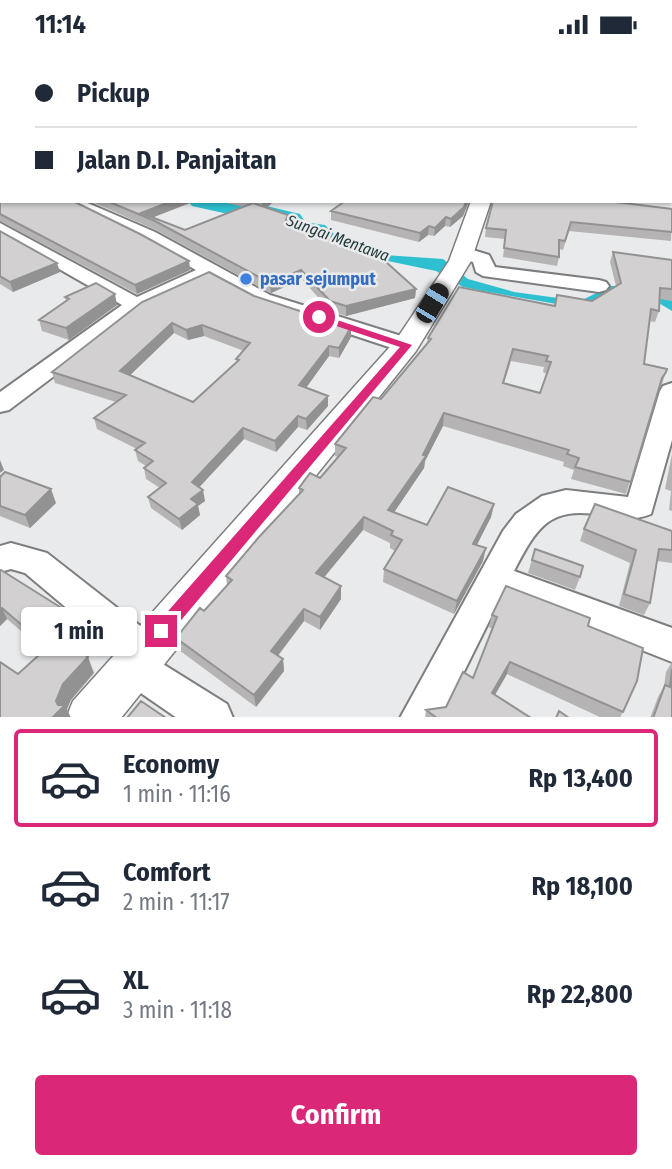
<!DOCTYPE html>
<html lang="en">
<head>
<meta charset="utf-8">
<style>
	body { margin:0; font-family:"Fira Sans Condensed",sans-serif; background:#f2f2f3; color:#1f2937; height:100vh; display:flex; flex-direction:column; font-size:26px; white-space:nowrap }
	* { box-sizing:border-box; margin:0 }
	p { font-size:23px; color:#747a83 }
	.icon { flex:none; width:38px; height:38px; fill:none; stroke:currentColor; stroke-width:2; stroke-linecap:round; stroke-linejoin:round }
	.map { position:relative; height:668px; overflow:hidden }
	.drawer { display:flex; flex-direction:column; background:#fff; flex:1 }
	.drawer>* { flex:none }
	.guide { position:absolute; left:0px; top:0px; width:672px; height:154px; box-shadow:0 2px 5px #0004; display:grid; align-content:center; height:154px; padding:0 35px; background:#fff }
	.end { position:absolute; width:32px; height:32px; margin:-16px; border:9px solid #db2777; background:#fff; box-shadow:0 0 0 4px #fff }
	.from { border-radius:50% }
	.bubble { position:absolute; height:49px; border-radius:7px; background:#fff; box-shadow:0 2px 5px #0004; font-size:23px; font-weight:700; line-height:49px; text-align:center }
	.car { position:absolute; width:21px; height:42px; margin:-21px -10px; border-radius:9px; box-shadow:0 0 5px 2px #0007; background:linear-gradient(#222 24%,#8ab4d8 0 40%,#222 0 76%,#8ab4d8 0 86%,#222 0) }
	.guide b { display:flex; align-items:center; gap:24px; height:66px; font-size:26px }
	.guide b+b { border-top:2px solid #e0e1e3 }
	.guide i { width:18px; height:18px; background:#1f2937 }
	ul { padding:12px 0 0; list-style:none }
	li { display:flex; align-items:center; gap:21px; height:98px; margin:0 14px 10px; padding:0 21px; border:4px solid transparent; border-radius:7px }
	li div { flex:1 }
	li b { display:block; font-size:26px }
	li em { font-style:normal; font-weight:700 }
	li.selected { border-color:#db2777 }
	li>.icon { width:63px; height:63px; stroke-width:1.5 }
	.action { display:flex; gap:14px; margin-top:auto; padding:14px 35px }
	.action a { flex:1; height:80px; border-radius:7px; background:#db2777; color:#fff; font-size:28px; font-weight:700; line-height:80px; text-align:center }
	.status { display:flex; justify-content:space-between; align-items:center; height:49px; padding:0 35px; background:#fff; direction:ltr }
	.status svg { height:19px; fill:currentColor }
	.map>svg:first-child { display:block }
	.water { fill:#2ec0d0 }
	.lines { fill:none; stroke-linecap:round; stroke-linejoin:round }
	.river { fill:#2ec0d0; fill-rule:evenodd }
	.minor-casing { stroke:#7d7e80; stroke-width:4 }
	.tertiary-casing { stroke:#7d7e80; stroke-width:3 }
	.minor { fill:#fff; fill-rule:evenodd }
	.tertiary { fill:#fff; fill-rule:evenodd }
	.wall { fill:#b5b3b4; fill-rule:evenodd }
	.shaded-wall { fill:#939292 }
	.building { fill:#d2d0d1; stroke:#939292; stroke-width:2; fill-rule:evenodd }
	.route { fill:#db2777 }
	.shop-dot { fill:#3f7fe0; stroke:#e8eaeb; stroke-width:2.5 }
	.labels { text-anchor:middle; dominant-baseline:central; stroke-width:5; stroke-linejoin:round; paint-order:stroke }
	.far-water-label { font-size:16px; font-style:italic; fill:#233a3d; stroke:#e8eaeb }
	.shop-label { font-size:18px; font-weight:bold; fill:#366cbe; stroke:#e8eaeb; text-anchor:start }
</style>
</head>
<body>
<div class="status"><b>11:14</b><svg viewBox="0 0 49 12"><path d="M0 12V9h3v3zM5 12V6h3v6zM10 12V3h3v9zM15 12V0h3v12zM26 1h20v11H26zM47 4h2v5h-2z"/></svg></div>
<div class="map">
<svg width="672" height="669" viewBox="0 0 672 669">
	<rect width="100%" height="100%" fill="#e8eaeb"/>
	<path class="water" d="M270,158L302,173L325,176L333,184L384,206L443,210L468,230L514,243L580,252L611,237H629L672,251V262L644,245L579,259L488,243L463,238L436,222L383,211L332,188L274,169L268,159Z"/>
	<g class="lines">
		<path class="river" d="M188,152H246L300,165L304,171L300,177L291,179L192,157Z"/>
		<g class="minor-casing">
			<path id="minor" d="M61,152H83L155,183L270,246L414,291L417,296L414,301H398L256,254L210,229L143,260L9,361L0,363V343L122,256L0,186V174L137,248L196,221L143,191Z
				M463,198L489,206L495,218L599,231L606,233L609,237L606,241L599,243L483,227L476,223L473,213L456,208L454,204L456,200Z
				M672,334V391L651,465C633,472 621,470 602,466C549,457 537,478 514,522L672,579V613L502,546L441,669H400L503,482L516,465L542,447L566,441L628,448L660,342L663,337Z
				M11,494L47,504L157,590L162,602L158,612L227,655L233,669H177L119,629L113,617L120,604L25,524L11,520L0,523V497Z"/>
		</g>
		<g class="tertiary-casing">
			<path id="tertiary" d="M471,152H491L471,212L416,302L121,669H66L73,652L396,291L449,212Z"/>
		</g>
		<use href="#minor" class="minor"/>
		<use href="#tertiary" class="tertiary"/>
	</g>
	<path class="wall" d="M0,0L2,2V64L0,63V26L2,22L0,20Z
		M670,86V88H672V153L662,152H670Z
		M0,122L189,212L190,221L137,245L0,172Z
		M90,152H195L153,168L185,181L244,158L218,152H274L267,159L288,172L416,240L415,249L346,267L330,262L302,230L271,244L156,181Z
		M345,152H469L463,167L450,178L445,177L434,187L428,186L419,193L331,171V162Z
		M672,160L671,192L569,182L563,201L559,200V208L557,217L503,208L505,190L485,188L486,179Z
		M0,182L60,223L13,243L0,235Z
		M613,203L672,211V252L660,250L659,262L655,273L649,272L644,315L666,323L662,335L659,339L626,445L571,430L574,421L563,417L564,413L443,377L425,412L424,419L394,463L427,476L494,455L491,468L477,496L483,512L454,565L383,533L384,520L395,502L390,499V494L363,481L324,528L341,537V550L320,581L304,572L278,607L283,610L284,622L256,658L179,601L176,589L204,562L227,536L226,527L299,446V439L320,429L338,408L335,407V395L381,350L427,294L428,289L555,257L592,252L616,237L610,213ZM511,312L544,318L543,323L547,325L540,344L504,334Z
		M254,247L312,268L351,288L339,309L329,307L306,339L328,347V357L307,381L298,378L276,403L244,390L199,438L205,452L198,457L200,466L182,481L151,459L148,448L160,439L146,430L144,419L146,417L138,412L135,401L137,400L97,380L94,369L116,353L55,334L52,323L142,253ZM174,284L188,291L204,287L244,302L236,310L237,313L193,353L130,326Z
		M65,248L117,256L69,291L42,282L39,271L66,252Z
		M672,405V462L669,461L671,442L665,440Z
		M0,428L56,454L30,479L0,467Z
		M584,480L672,482V514L657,512L650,554L644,566L619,557L630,514L580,492Z
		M535,500L580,528L575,541L528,524Z
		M0,522L65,568L35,594L7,570L0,577Z
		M492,566L588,577L637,632L620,669H602L507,625L495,646L531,669H425L426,661L446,658L473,629L492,580L489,578Z
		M672,613V669H650L658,648L664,637L666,623Z"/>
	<path class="shaded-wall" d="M172,152H195L149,170L141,164Z
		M264,152H274L263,162L262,153Z
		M466,152H469L463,167L450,178L451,170Z
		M446,168L445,177L434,187L435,179Z
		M429,177L428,186L419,193L420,184Z
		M189,212L190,221L137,245L135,236Z
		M57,214L60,223L13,243L10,233Z
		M301,221L302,230L271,244L270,234Z
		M416,240L415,249L346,267V257Z
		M115,245L117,256L69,291L66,279Z
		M172,274L174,284L123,333L120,322Z
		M202,276L204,287L188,291L186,281Z
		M351,278V288L339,309V299Z
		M329,297V307L300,347L299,336Z
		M328,347V357L307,381L306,370Z
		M444,364L443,377L425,412L424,419L387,474L388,461L423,406Z
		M298,367V378L276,403L275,392Z
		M243,379L244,390L194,444L192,433Z
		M0,411L4,421L0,424Z
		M51,440L56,454L30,479L25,466Z
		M203,441L205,452L198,457L200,466L182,481L179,470L191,450Z
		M494,455L491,468L471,507L473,495Z
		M364,468L363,481L317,537L316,524Z
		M486,499L483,512L454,565L457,552Z
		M341,537V550L320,581V568Z
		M60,558L65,568L35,594L30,583Z
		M2,559L7,570L0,577V561Z
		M304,560V572L272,614L271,602Z
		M88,608L94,624L71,651L67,660L71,669H52L56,652L63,635Z
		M283,610L284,622L256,658L254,646Z
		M510,613L507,625L489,656L492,644Z"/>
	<path class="building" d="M0,0H469V2H2V17L0,16Z
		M503,0H672V8H670V2H503Z
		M670,17H672V31L670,36Z
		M2,21V58L0,57V26Z
		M670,41L672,42V76H670Z
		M0,68H2V96L0,95Z
		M670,86V88H672V102H670Z
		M2,99V114V112H0Z
		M670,105L672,112V145H670Z
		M0,122H2V152H73L140,185L189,212L135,236L0,165Z
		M107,152H172L141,164L185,181L253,154L288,166L286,171L376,204L416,240L346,257L330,252L301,221L270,234L155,172Z
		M345,152H466L464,158L451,170L446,168L435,179L429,177L420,184L331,162Z
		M493,152H608L672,160V183L571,173L565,192L559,191V208L504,199L506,181L486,179Z
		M0,182L57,214L10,233L0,227Z
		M613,203L672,211V240L660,239L659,262L651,260L644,315L667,320L666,323L662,329L631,433L575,418L579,409L567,405L569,401L444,364L423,406L426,407L388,461L427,476L448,438L494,455L473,495L486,499L457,552L384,520L402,491L391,486L393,482L364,468L316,524L341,537L320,568L304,560L271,602L283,610L254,646L176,589L200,559L204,562L232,531L226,527L259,488L303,441L299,439L310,424L320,429L346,399L335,395L373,348L381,350L431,290L428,289L459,238L555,257L557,246L592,252L621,234ZM513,300L548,307L546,312L551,313L540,344L503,334Z
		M209,223L254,247L312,266L306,267L351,278L339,299L329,297L299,336L328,347L306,370L298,367L275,392L243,379L192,433L203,441L191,450L198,455L179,470L148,448L166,434L144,419L153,412L135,401L145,394L94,369L126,346L52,323L142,253ZM172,274L186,281L202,276L250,294L236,310L239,311L193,353L120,322Z
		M96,234L115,245L66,279L39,271L69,250L65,248Z
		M5,423L51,440L25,466L0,457V428Z
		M595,455L672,482V501L659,500L650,554L624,545L636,501L584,480Z
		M535,500L583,517L580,528L532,511Z
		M1,521L60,558L30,583L2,559L0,561V522Z
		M506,537L590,569L588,577L643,599L637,632L623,663L510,613L492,644L531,669H437L426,661L446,658L463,623L473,629L497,568L492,566Z
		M61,586L88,608L63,635L56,652L58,656H65L52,669H0V613L18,625Z
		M672,620V669H653L665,636L670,638Z
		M141,652L166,669H127Z
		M559,662L569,669H556Z"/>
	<path class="route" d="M315,266H322L412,296L167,588L161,590L155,588L153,582L155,577L400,298L315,270Z"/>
	<circle class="shop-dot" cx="246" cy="230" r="7"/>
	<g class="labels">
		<g class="far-water-label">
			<text transform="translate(338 189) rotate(20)">Sungai Mentawa</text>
		</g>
		<g class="shop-label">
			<text x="260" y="230">pasar sejumput</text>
		</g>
	</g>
</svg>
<i class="end from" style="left:319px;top:268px"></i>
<i class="end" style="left:161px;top:582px"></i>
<div class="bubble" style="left:21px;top:558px;width:116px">1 min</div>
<i class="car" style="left:432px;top:254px;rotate:31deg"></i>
<div class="guide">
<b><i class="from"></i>Pickup</b>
<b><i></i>Jalan D.I. Panjaitan</b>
</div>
</div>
<section class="drawer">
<ul>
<li class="selected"><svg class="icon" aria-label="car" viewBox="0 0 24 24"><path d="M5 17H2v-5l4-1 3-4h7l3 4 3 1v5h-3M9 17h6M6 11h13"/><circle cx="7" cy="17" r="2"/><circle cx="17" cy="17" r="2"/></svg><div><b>Economy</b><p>1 min · 11:16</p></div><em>Rp 13,400</em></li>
<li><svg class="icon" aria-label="car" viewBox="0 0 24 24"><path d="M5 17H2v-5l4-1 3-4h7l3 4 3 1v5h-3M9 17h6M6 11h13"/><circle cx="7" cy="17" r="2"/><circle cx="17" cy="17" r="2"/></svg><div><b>Comfort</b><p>2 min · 11:17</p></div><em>Rp 18,100</em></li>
<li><svg class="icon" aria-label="car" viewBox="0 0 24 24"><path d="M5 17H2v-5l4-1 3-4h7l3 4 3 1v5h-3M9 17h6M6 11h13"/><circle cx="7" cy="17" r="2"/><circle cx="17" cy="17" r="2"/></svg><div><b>XL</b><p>3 min · 11:18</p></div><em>Rp 22,800</em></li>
</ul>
<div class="action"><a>Confirm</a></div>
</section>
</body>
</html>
